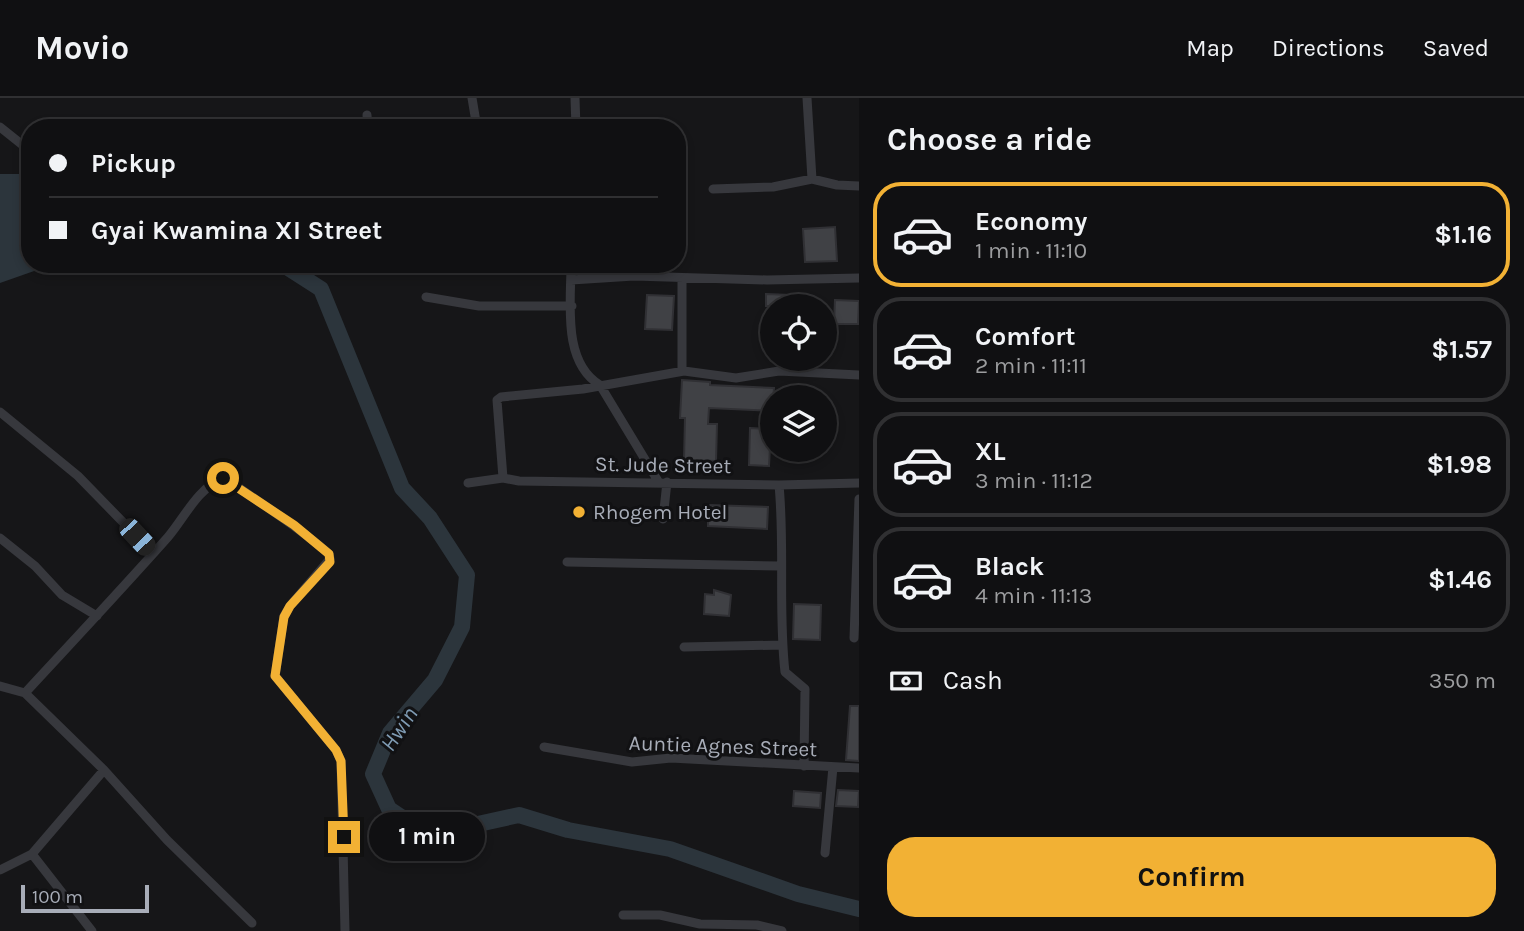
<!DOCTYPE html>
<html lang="en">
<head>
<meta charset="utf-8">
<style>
	body { margin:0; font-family:Karla,sans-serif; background:#1e1e20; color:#f1f3f6; height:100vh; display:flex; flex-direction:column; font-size:26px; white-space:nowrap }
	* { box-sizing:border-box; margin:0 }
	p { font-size:23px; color:#9c9d9f }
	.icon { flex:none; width:38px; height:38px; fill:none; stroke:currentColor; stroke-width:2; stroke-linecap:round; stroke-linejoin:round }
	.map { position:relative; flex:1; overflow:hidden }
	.details { display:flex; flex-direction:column; background:#101012; width:665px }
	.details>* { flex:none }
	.top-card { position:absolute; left:21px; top:21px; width:665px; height:154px; border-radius:28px; box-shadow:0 4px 10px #0003,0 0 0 2px #303032; display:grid; align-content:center; height:154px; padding:0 28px; background:#101012 }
	.buttons { position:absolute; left:760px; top:196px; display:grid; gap:14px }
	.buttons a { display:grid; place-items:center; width:77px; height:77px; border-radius:50%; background:#101012; box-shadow:0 4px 10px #0003,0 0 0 2px #303032; font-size:35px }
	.scale { position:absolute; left:21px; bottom:18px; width:128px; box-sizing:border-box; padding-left:7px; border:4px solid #a8adb8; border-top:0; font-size:19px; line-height:24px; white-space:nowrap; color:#a8adb8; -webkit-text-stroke:5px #111113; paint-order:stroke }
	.end { position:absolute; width:32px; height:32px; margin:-16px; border:9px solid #f2b134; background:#111; box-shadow:0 0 0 4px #111 }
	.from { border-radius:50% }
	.bubble { position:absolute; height:49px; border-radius:24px; background:#101012; box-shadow:0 4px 10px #0003,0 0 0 2px #303032; font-size:23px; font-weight:700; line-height:49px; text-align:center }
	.car { position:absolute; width:21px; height:42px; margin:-21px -10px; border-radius:9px; box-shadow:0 0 5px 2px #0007; background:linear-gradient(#222 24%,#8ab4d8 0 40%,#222 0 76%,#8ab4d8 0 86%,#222 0) }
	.top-card b { display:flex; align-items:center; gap:24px; height:66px; font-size:26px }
	.top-card b+b { border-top:2px solid #303032 }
	.top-card i { width:18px; height:18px; background:#f1f3f6 }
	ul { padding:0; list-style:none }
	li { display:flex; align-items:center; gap:21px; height:105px; margin:0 14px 10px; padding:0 14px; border:4px solid #303032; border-radius:28px }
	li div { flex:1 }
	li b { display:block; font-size:26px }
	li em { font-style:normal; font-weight:700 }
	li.selected { border-color:#f2b134 }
	li>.icon { width:63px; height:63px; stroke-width:1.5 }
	h2 { padding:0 28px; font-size:32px; line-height:84px }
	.pay { display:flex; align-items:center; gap:18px; height:77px; padding:0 28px; font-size:26px }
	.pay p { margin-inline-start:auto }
	.cta { display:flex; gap:14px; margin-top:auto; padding:14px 28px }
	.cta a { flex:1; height:80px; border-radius:28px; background:#f2b134; color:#111; font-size:28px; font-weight:700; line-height:80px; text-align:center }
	header { display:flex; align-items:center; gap:42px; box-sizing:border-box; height:98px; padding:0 35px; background:#101012; border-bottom:2px solid #303032 }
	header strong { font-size:33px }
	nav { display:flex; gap:38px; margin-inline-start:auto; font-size:24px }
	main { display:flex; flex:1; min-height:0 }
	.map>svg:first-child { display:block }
	.water { fill:#2c353c }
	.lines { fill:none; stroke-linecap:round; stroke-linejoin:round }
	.river { stroke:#2c353c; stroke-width:16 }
	.building { fill:#404145; stroke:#303034; stroke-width:2 }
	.minor { stroke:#37383d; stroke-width:9 }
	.route { stroke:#f2b134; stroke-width:9 }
	.poi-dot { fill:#f2b134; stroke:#111113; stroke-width:2.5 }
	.labels { text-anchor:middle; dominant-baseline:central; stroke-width:6; stroke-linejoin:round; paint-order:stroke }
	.street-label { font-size:21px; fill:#a8adb8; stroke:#111113 }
	.poi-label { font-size:21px; fill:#a8adb8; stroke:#111113; text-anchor:start }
	.water-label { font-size:23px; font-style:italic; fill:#7f9bb3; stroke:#111113 }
</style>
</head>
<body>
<header>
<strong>Movio</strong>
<nav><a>Map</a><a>Directions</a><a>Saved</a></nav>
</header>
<main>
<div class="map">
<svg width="859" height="833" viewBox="0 0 859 833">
	<rect width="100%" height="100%" fill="#161618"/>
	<path class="water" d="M0,76H30V166H54L0,185Z"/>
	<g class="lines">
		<path class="river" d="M282,166L321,191L402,390L430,420L467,477L462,529L435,582L390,635L373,676L389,711L428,737L519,717L568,732L670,751L798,796L859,811"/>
	</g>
	<path class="building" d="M835,129L837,163L805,164L803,131Z
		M766,196L790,197V208H766Z
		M647,197L674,198L672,232L645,231Z
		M835,202L859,203L858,226H834Z
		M682,282L710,284V287L774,290L772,313L709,310L708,326H717L716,363L684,362L685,320H680Z
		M750,330L771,331L769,368L749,367Z
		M708,407L768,409L767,431L708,428Z
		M714,492L731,497L729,518L704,516L705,496L714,497Z
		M794,506L821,507L820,542L793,541Z
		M850,608H859V663L846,662Z
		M838,692L859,693L858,709L836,708Z
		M794,693L821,695L820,710L793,708Z"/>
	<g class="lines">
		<path class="minor" d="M472,0L477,30
			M575,0L576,30
			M807,0L812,81
			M367,17L368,30
			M0,29L30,53
			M713,91L773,89L812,81L837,87L859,88
			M571,166C571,205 562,264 600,287L658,383
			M571,182L634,178L767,182L859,180
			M426,199L479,208H572
			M682,273V182
			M0,314L78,378L152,454
			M503,380L497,302L501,299L583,291L684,273L736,280L779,273L859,277
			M468,385L503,380L519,383L779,387L859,385
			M779,387C785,450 778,512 785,574L805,591L804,668
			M663,421L667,384
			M0,440L35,468L62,497L97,518
			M567,464L780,468
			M854,540L859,401
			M684,549L782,547
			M0,588L25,595L104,672L32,756
			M25,595C73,543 121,492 168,439C185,419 197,391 223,380L228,382C262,407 298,428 329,456L330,461L290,508L284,518L275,578L336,652L341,663L345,833
			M544,649L632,664L671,660L859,670
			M104,672L167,742L252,825
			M825,755L833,669
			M0,772L32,756L92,833
			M623,817H660L700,826L757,827L782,833"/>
	</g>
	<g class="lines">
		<path class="route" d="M223,380L294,427L329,456L330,464L290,508L284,519L275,578L336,652L341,663L344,739"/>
	</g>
	<circle class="poi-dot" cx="579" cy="414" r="7"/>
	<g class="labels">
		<g class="street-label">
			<text transform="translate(663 367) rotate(1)">St. Jude Street</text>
			<text transform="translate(723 648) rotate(2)">Auntie Agnes Street</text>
		</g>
		<g class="poi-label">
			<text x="593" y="414">Rhogem Hotel</text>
		</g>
		<g class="water-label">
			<text transform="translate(399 631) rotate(-56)">Hwin</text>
		</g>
	</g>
</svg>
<div class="buttons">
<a><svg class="icon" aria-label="locate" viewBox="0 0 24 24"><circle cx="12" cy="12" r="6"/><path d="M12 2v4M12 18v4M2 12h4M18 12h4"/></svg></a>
<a><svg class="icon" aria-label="layers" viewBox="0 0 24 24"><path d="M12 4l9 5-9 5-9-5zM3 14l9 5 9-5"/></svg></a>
</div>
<div class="scale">100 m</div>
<i class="end from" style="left:223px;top:380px"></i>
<i class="end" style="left:344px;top:739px"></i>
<div class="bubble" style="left:369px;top:714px;width:116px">1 min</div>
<i class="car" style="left:137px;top:439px;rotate:137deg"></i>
<div class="top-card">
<b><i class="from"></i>Pickup</b>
<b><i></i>Gyai Kwamina XI Street</b>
</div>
</div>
<section class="details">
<h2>Choose a ride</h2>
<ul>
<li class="selected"><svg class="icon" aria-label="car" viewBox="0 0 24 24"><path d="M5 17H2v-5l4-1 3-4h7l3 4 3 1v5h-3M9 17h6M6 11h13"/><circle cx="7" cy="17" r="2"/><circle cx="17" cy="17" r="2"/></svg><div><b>Economy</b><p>1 min · 11:10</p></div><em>$1.16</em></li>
<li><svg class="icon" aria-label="car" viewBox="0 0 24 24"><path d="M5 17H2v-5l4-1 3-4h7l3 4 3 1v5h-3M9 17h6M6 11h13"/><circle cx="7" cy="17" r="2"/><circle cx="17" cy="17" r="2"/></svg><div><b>Comfort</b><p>2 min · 11:11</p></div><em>$1.57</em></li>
<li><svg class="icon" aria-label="car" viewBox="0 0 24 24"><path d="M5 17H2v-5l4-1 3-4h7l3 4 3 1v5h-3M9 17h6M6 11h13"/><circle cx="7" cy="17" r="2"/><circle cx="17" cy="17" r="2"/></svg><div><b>XL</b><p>3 min · 11:12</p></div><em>$1.98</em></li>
<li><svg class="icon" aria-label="car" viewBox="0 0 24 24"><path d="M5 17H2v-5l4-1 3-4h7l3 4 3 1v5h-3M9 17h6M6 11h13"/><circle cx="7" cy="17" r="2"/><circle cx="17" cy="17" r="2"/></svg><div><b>Black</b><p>4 min · 11:13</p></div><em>$1.46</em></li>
</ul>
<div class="pay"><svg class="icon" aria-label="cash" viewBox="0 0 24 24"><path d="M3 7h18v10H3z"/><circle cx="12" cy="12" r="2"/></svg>Cash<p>350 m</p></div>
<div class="cta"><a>Confirm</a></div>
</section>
</main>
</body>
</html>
